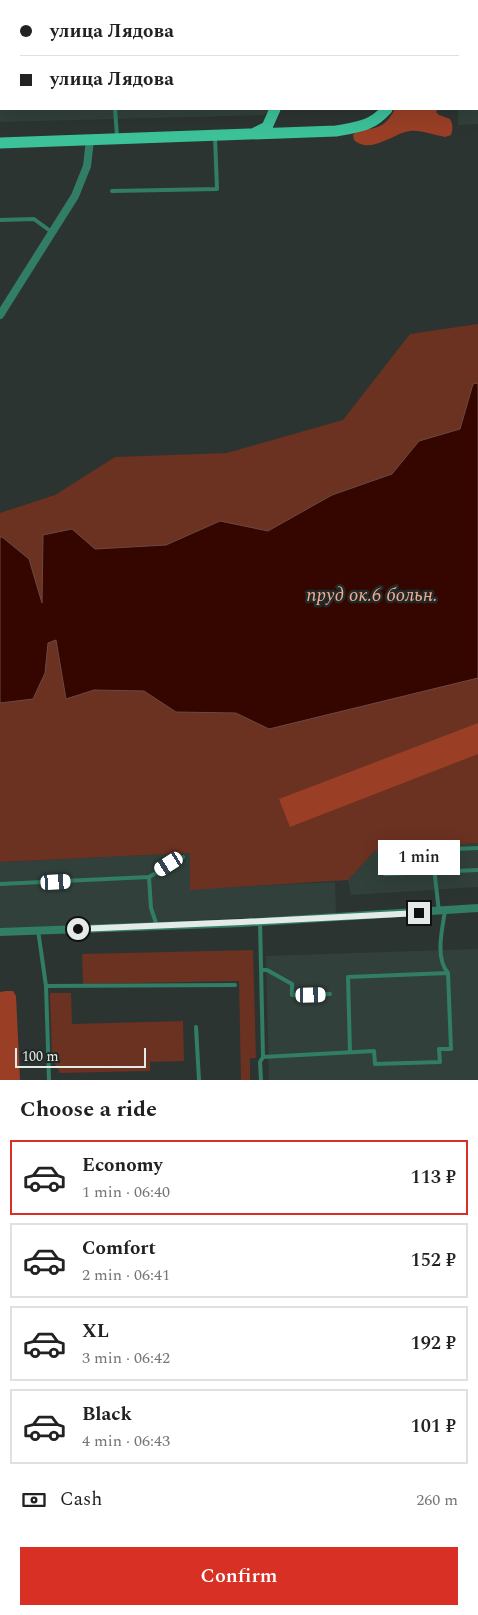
<!DOCTYPE html>
<html lang="en">
<head>
<meta charset="utf-8">
<style>
	body { margin:0; font-family:Spectral,serif; background:#f2f2f2; color:#222; height:100vh; display:flex; flex-direction:column; font-size:19px; white-space:nowrap }
	* { box-sizing:border-box; margin:0 }
	p { font-size:16px; color:#767676 }
	.icon { flex:none; width:28px; height:28px; fill:none; stroke:currentColor; stroke-width:2; stroke-linecap:round; stroke-linejoin:round }
	.map { position:relative; height:1080px; overflow:hidden }
	.drawer { display:flex; flex-direction:column; background:#fff; flex:1 }
	.drawer>* { flex:none }
	.guide { position:absolute; left:0px; top:0px; width:479px; height:110px; box-shadow:0 5px 20px #0002; display:grid; align-content:center; height:110px; padding:0 20px; background:#fff }
	.scale { position:absolute; left:15px; bottom:12px; width:131px; box-sizing:border-box; padding-left:5px; border:2px solid #e4eae7; border-top:0; font-size:14px; line-height:18px; white-space:nowrap; color:#e4eae7; -webkit-text-stroke:4px #222a27; paint-order:stroke }
	.end { position:absolute; width:22px; height:22px; margin:-11px; border:6px solid #e4eae7; background:#111; box-shadow:0 0 0 2px #111 }
	.from { border-radius:50% }
	.bubble { position:absolute; height:35px; border-radius:0px; background:#fff; box-shadow:0 5px 20px #0002; font-size:16px; font-weight:600; line-height:35px; text-align:center }
	.car { position:absolute; width:15px; height:30px; margin:-15px -8px; border-radius:6px; box-shadow:0 0 4px 1px #0007; background:linear-gradient(#fff 24%,#345 0 40%,#fff 0 76%,#345 0 86%,#fff 0) }
	.guide b { display:flex; align-items:center; gap:18px; height:48px; font-size:19px }
	.guide b+b { border-top:1px solid #e0e0e0 }
	.guide i { width:12px; height:12px; background:#222 }
	ul { padding:0; list-style:none }
	li { display:flex; align-items:center; gap:15px; height:75px; margin:0 10px 8px; padding:0 10px; border:2px solid #e0e0e0; border-radius:0px }
	li div { flex:1 }
	li b { display:block; font-size:19px }
	li em { font-style:normal; font-weight:600 }
	li.active { border-color:#d93025 }
	li>.icon { width:45px; height:45px; stroke-width:1.5 }
	h2 { padding:0 20px; font-size:22px; line-height:60px }
	.pay { display:flex; align-items:center; gap:12px; height:55px; padding:0 20px; font-size:19px }
	.pay p { margin-inline-start:auto }
	.button { display:flex; gap:10px; margin-top:auto; padding:10px 20px }
	.button a { flex:1; height:58px; border-radius:0px; background:#d93025; color:#fff; font-size:20px; font-weight:600; line-height:58px; text-align:center }
	.map>svg:first-child { display:block }
	.built { fill:#31403a }
	.green { fill:#6b3121 }
	.forest { fill:#9a3f26 }
	.water { fill:#350600; stroke:#6a4a45 }
	.lines { fill:none; stroke-linecap:round; stroke-linejoin:round }
	.service { stroke:#317d65; stroke-width:4 }
	.minor { stroke:#317d65; stroke-width:8 }
	.primary { stroke:#3cc199; stroke-width:11 }
	.trunk { stroke:#36cea3; stroke-width:12 }
	.route { stroke:#e4eae7; stroke-width:6 }
	.labels { text-anchor:middle; dominant-baseline:central; stroke-width:5; stroke-linejoin:round; paint-order:stroke }
	.water-label { font-size:19px; font-style:italic; fill:#f6aa95; stroke:#222a27 }
</style>
</head>
<body>
<div class="map">
<svg width="478" height="1080" viewBox="0 0 478 1080">
	<rect width="100%" height="100%" fill="#2c3431"/>
	<path class="built" d="M0,0H282L283,1H1V109H269V112L263,115L0,122Z
		M478,42V124L458,125V109H478Z
		M478,843V887L351,895L348,880L376,850Z
		M190,853V889L335,882L336,914L0,929V862Z
		M478,949V1080H269L266,956Z"/>
	<path class="green" d="M478,324V843L376,850L348,880L190,890V853L0,862V513L55,495L115,457L227,453L343,420L410,334Z
		M253,950L256,1058H250V1080H241L239,981L83,984L82,954Z
		M50,993H71L72,1024L183,1021L184,1061L150,1062V1071L60,1073L52,1058Z"/>
	<path class="forest" d="M395,109H438L436,112L439,115L450,119C453,124 453,129 451,135L445,137C434,135 421,130 410,131C393,133 371,155 354,140L353,135L356,132C377,126 383,131 395,109Z
		M478,723V754L290,827L279,799Z
		M6,991H13L16,996L20,1080H0V992Z"/>
	<path class="water" d="M478,383V678L269,729L236,713L176,712L144,691L94,690L66,699L56,640L48,643L45,673L33,699L0,703V537H2L29,559L42,603L43,535L72,529L95,549L166,545L220,521L268,531L332,495L392,474L419,441L460,429L473,384Z"/>
	<g class="lines">
		<path class="service" d="M141,1L142,0
			M241,1V0
			M0,77H1
			M115,109L117,136
			M112,191L217,189L215,137
			M0,220L34,219L53,233
			M385,874L478,870
			M149,877L183,857
			M0,884L149,877L151,908L157,926
			M445,911C442,930 435,958 448,973
			M439,912L432,850L478,848
			M260,921L263,1057L374,1051L375,1064L440,1062L439,1049H451L448,973L348,977L350,1052
			M38,930L46,986L49,1080
			M262,970H267L292,984V995L330,994
			M46,986L235,985
			M196,1027L199,1080
			M261,1080L260,1062L263,1057"/>
		<path class="minor" d="M0,315L75,196L87,166L90,140
			M0,932L242,923L478,908"/>
		<path class="primary" d="M294,1V0
			M255,133L267,127L275,109
			M0,143L336,131C359,127 372,126 387,109"/>
		<path class="trunk" d="M361,0L366,1
			M399,0L404,1"/>
	</g>
	<g class="lines">
		<path class="route" d="M78,929L242,922L419,913"/>
	</g>
	<g class="labels">
		<g class="water-label">
			<text x="372" y="595">пруд ок.6 больн.</text>
		</g>
	</g>
</svg>
<div class="scale">100 m</div>
<i class="end from" style="left:78px;top:929px"></i>
<i class="end" style="left:419px;top:913px"></i>
<div class="bubble" style="left:378px;top:840px;width:82px">1 min</div>
<i class="car" style="left:169px;top:864px;rotate:237deg"></i>
<i class="car" style="left:56px;top:882px;rotate:87deg"></i>
<i class="car" style="left:311px;top:995px;rotate:89deg"></i>
<div class="guide">
<b><i class="from"></i>улица Лядова</b>
<b><i></i>улица Лядова</b>
</div>
</div>
<section class="drawer">
<h2>Choose a ride</h2>
<ul>
<li class="active"><svg class="icon" aria-label="car" viewBox="0 0 24 24"><path d="M5 17H2v-5l4-1 3-4h7l3 4 3 1v5h-3M9 17h6M6 11h13"/><circle cx="7" cy="17" r="2"/><circle cx="17" cy="17" r="2"/></svg><div><b>Economy</b><p>1 min · 06:40</p></div><em>113 ₽</em></li>
<li><svg class="icon" aria-label="car" viewBox="0 0 24 24"><path d="M5 17H2v-5l4-1 3-4h7l3 4 3 1v5h-3M9 17h6M6 11h13"/><circle cx="7" cy="17" r="2"/><circle cx="17" cy="17" r="2"/></svg><div><b>Comfort</b><p>2 min · 06:41</p></div><em>152 ₽</em></li>
<li><svg class="icon" aria-label="car" viewBox="0 0 24 24"><path d="M5 17H2v-5l4-1 3-4h7l3 4 3 1v5h-3M9 17h6M6 11h13"/><circle cx="7" cy="17" r="2"/><circle cx="17" cy="17" r="2"/></svg><div><b>XL</b><p>3 min · 06:42</p></div><em>192 ₽</em></li>
<li><svg class="icon" aria-label="car" viewBox="0 0 24 24"><path d="M5 17H2v-5l4-1 3-4h7l3 4 3 1v5h-3M9 17h6M6 11h13"/><circle cx="7" cy="17" r="2"/><circle cx="17" cy="17" r="2"/></svg><div><b>Black</b><p>4 min · 06:43</p></div><em>101 ₽</em></li>
</ul>
<div class="pay"><svg class="icon" aria-label="cash" viewBox="0 0 24 24"><path d="M3 7h18v10H3z"/><circle cx="12" cy="12" r="2"/></svg>Cash<p>260 m</p></div>
<div class="button"><a>Confirm</a></div>
</section>
</body>
</html>
